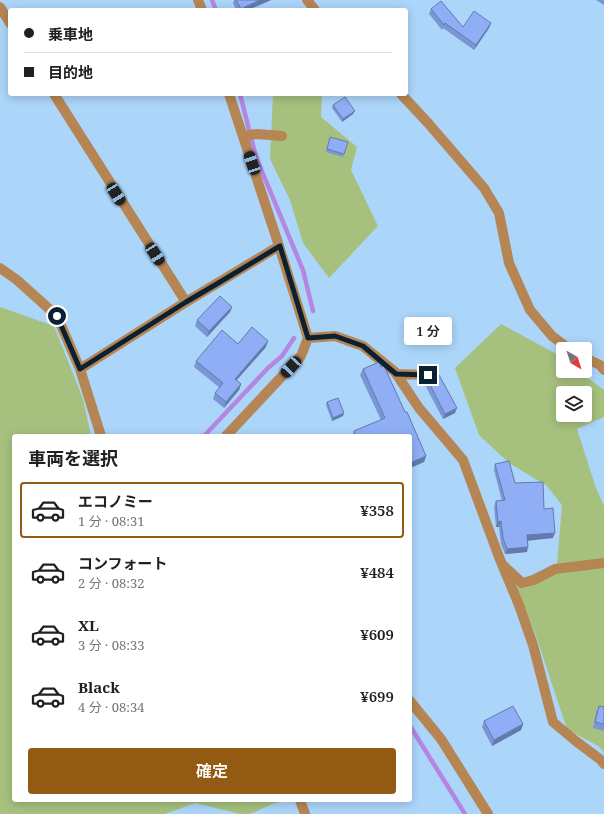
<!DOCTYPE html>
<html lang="ja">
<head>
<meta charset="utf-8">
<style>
	body { margin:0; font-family:"Noto Serif","Noto Sans JP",serif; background:#f6f6f6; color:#202124; height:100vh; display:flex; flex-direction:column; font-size:15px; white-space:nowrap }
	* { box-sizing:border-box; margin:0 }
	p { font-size:13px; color:#757577 }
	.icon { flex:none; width:22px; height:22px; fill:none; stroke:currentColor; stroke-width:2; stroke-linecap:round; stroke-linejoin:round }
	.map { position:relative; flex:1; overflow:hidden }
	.sheet { position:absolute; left:12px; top:434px; width:400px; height:368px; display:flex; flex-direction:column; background:#fff; border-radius:4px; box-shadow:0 2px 10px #0003 }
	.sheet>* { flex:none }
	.guide { position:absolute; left:8px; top:8px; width:400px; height:88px; border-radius:4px; box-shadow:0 2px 10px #0003; display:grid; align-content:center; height:88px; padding:0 16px; background:#fff }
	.needle { width:26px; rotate:141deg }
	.fabs { position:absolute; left:556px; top:342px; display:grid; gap:8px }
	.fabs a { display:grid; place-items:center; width:36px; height:36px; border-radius:4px; background:#fff; box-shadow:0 2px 10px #0003; font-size:20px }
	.end { position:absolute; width:18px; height:18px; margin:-9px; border:5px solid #0b2030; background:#fff; box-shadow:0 0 0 2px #fff }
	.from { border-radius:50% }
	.bubble { position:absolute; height:28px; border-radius:4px; background:#fff; box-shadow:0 2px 10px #0003; font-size:13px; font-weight:600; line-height:28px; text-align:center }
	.car { position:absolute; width:12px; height:24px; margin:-12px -6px; border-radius:5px; box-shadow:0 0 3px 1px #0007; background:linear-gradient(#222 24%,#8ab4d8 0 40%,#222 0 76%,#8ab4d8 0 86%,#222 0) }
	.guide b { display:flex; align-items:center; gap:14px; height:38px; font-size:15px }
	.guide b+b { border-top:1px solid #e0e0e0 }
	.guide i { width:10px; height:10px; background:#202124 }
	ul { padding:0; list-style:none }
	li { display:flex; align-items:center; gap:12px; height:56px; margin:0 8px 6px; padding:0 8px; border:2px solid transparent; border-radius:4px }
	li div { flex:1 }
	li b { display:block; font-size:15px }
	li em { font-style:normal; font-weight:600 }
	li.on { border-color:#925a12 }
	li>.icon { width:36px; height:36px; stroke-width:1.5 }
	h2 { padding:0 16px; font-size:18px; line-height:48px }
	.button { display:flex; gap:8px; margin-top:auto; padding:8px 16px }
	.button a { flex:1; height:46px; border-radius:4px; background:#925a12; color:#fff; font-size:16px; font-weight:600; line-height:46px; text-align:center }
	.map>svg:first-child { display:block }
	.green { fill:#a6c17e; fill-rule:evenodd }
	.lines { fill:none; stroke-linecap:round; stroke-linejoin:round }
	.stream { stroke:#b486e1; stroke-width:4.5 }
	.minor { stroke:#b58553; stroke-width:10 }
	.wall { fill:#7b96d4 }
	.shaded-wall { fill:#647aac }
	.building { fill:#8faef6; stroke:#647aac }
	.route { stroke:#0b2030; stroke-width:5 }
</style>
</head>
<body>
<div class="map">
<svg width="604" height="814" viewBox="0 0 604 814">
	<rect width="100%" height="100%" fill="#acd5fa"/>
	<path class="green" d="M273,94H322L321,117L357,147L351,170L378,226L329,278L303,243L290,200L270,159Z
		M0,307L54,326L83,399L91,436H14V800H282L250,814H240L195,803L165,814H0Z
		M501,324L562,357L563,358V371H579L604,390V417L577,429L596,488L604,506V753L600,747L567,729L535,633L515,582L557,564L562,505L547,486L509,463L479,435L455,368ZM563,393H585V415H563Z"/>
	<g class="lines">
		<path class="stream" d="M212,0L216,10
			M240,94L256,157L303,270L313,311
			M204,436L268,368L282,356L294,338
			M410,726L465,814"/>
		<path class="minor" d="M198,0L202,10
			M307,0L315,10
			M0,7L10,23
			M54,94L186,302
			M229,94L279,246
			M401,94L428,123L484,188L499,213L509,263L530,310L552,336L569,349
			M243,136L257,134L282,136
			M0,268L17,280L57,316L80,369
			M308,338L335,336L363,346L395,372L419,408L463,460L499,557L519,605L533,645L553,722L577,742L601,760L604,764
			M585,358L600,365L604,370
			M396,374L429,375
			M101,436L80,369L186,302L279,246L308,338L301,356L226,436
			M504,566L522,583L534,580L555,569L604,563
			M410,701L441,739L488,814
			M300,800L305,814"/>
	</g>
	<path class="wall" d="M234,0H271L248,10H236L233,3Z
		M596,0H604V5Z
		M431,9L463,27L491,23L489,28L474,50L443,28L442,30L429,14Z
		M333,105L353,114L342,122L332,108Z
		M330,137L348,142L343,157L326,152Z
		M232,307L230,312L207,337L195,326L197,320Z
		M238,344L266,347L236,381L241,384L239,390L224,408L213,399L215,393L220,388L194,367L196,361Z
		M379,362L381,367L384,366L405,412H407L426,456L424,462L410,468V436H352L354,431L381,420L360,375L363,369Z
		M428,381L455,413L443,419L426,387Z
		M327,402L344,413L343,416L332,421L326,405Z
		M495,464L515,483L553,538L528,540L527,552L505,554L501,544L499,527H496L494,506L496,501H502L494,470Z
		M599,706L604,707V731L593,728L596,712Z
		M484,721L523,724L521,730L492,746L482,727Z"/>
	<path class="shaded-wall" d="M260,0H271L248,10H240L241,9Z
		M491,23L489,28L474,50L476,45Z
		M355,111L353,114L342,122L343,119Z
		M232,307L230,312L207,337L209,331Z
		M268,341L266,347L232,385L235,379Z
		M241,384L239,390L224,408L226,402Z
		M457,408L455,413L443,419L445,414Z
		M344,413L343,416L332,421L333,418Z
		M426,456L424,462L410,468V463Z
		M501,521L499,527H496L498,522Z
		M555,533L553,538L526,541L527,535Z
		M528,547L527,552L505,554L507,549Z
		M523,724L521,730L492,746L494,740Z"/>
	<path class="building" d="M236,0H260L241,9Z
		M441,1L463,27L474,11L491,23L476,45L445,23L444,25L431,9Z
		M345,97L355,111L343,119L333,105Z
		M330,137L348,142L344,154L327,149Z
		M220,296L232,307L209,331L197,320Z
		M252,327L268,341L235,379L241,384L226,402L215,393L223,383L196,361L222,330L238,344Z
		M379,362L381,367L384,366L405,412H407L426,456L410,463V436H356L354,431L385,418L363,369Z
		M439,375L457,408L445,414L428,381Z
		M338,398L344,413L333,418L327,402Z
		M509,461L515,483L543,482L544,509L553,508L555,533L527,535L528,547L507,549L503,538L501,521L498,522L496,501L505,500L495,464Z
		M513,706L523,724L494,740L484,721Z
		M599,706L604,707V724L595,722Z"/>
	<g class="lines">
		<path class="route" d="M57,316L80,369L186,302L215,285L280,246L308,338L335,336L363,346L396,374L428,375"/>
	</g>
</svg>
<div class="fabs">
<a><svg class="needle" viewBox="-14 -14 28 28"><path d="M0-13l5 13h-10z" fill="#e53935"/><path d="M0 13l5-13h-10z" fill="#757577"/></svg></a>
<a><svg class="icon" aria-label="layers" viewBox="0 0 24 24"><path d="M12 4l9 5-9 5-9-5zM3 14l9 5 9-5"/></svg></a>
</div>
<i class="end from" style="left:57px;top:316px"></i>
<i class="end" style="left:428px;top:375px"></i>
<div class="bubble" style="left:404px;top:317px;width:48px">1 分</div>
<i class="car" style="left:252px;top:163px;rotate:341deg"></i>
<i class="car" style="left:116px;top:194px;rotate:148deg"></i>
<i class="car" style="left:155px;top:254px;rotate:147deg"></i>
<i class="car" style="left:291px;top:367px;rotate:223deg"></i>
<div class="guide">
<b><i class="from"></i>乗車地</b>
<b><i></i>目的地</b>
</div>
<section class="sheet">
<h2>車両を選択</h2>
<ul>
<li class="on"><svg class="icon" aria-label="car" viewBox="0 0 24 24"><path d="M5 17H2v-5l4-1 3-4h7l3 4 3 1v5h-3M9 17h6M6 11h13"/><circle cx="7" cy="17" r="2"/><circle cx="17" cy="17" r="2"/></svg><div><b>エコノミー</b><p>1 分 · 08:31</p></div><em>¥358</em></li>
<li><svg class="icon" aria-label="car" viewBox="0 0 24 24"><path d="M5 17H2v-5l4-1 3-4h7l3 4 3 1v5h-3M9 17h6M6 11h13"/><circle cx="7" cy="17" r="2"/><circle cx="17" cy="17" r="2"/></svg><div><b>コンフォート</b><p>2 分 · 08:32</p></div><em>¥484</em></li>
<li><svg class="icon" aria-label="car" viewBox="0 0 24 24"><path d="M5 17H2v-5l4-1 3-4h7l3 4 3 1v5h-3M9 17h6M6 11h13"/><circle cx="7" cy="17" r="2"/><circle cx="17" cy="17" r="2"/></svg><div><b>XL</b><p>3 分 · 08:33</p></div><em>¥609</em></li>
<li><svg class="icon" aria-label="car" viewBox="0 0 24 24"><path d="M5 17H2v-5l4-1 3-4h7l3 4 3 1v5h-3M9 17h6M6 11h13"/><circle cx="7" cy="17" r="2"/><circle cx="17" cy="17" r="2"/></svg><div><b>Black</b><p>4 分 · 08:34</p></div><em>¥699</em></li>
</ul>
<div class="button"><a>確定</a></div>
</section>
</div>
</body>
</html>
